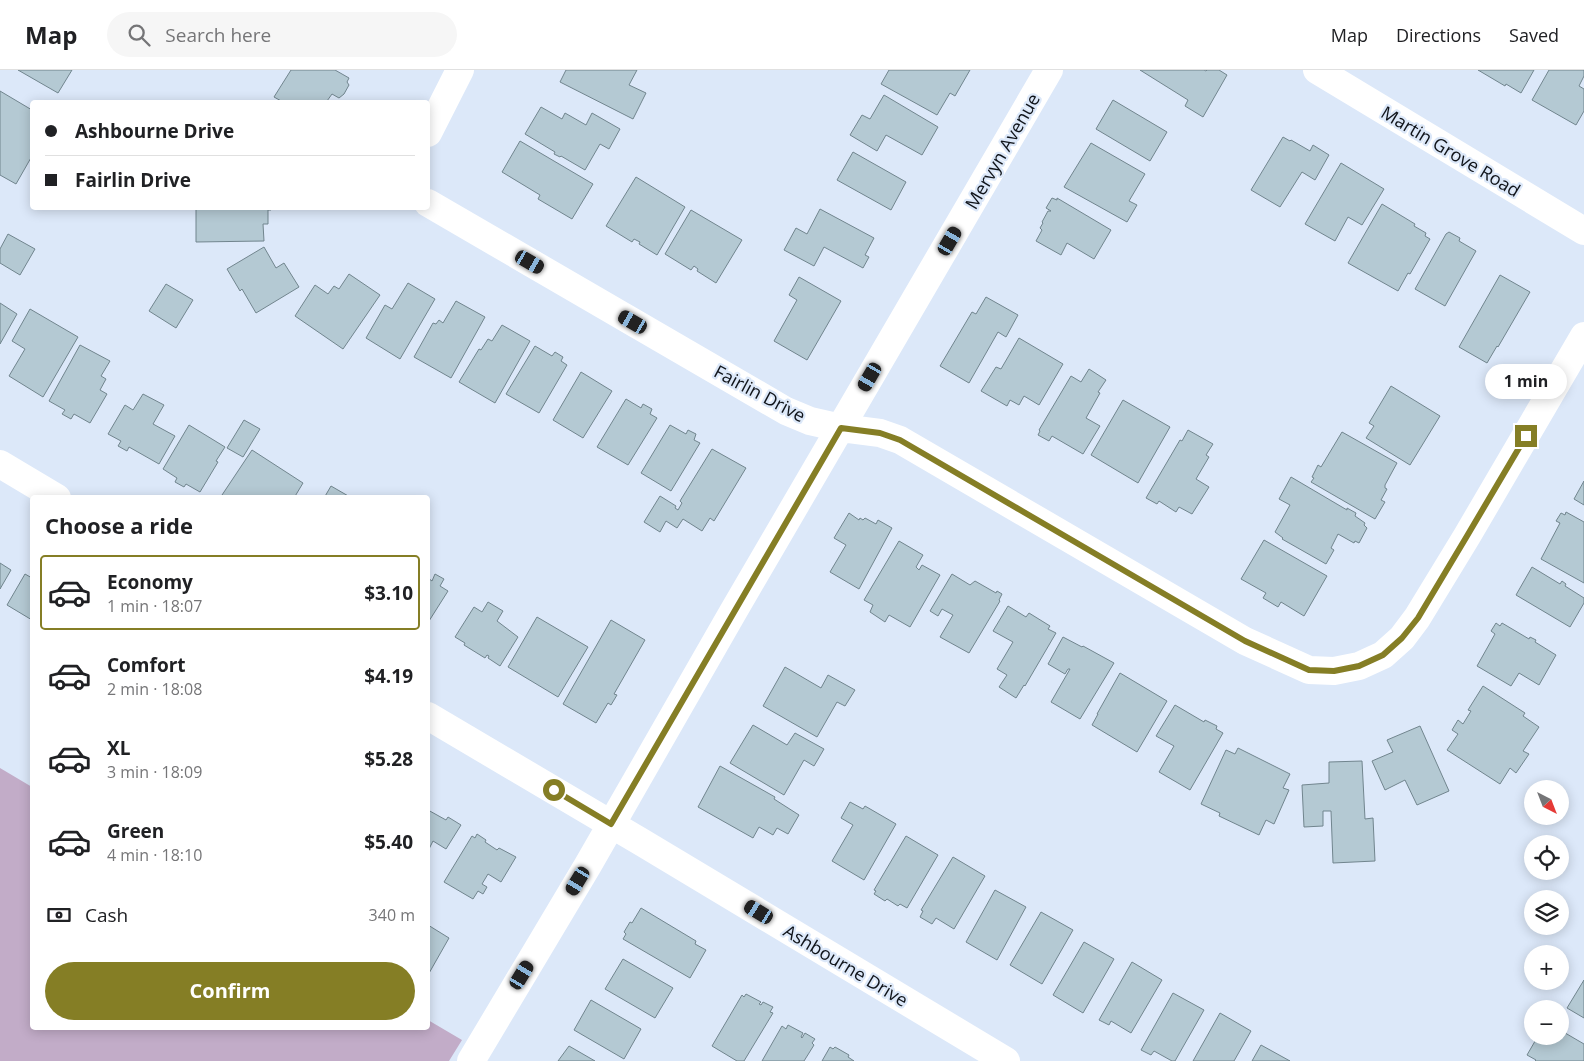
<!DOCTYPE html>
<html lang="en">
<head>
<meta charset="utf-8">
<style>
	body { margin:0; font-family:"Open Sans",sans-serif; background:#f6f6f6; color:#202124; height:100vh; display:flex; flex-direction:column; font-size:19px; white-space:nowrap }
	* { box-sizing:border-box; margin:0 }
	p { font-size:16px; color:#757577 }
	.icon { flex:none; width:28px; height:28px; fill:none; stroke:currentColor; stroke-width:2; stroke-linecap:round; stroke-linejoin:round }
	.map { position:relative; flex:1; overflow:hidden }
	.sheet { position:absolute; left:30px; top:425px; width:400px; height:535px; display:flex; flex-direction:column; background:#fff; border-radius:5px; box-shadow:0 2px 12px #0003 }
	.sheet>* { flex:none }
	.hud { position:absolute; left:30px; top:30px; width:400px; height:110px; border-radius:5px; box-shadow:0 2px 12px #0003; display:grid; align-content:center; height:110px; padding:0 15px; background:#fff }
	.needle { width:32px; rotate:138deg }
	.fabs { position:absolute; left:1524px; top:710px; display:grid; gap:10px }
	.fabs a { display:grid; place-items:center; width:45px; height:45px; border-radius:50%; background:#fff; box-shadow:0 2px 12px #0003; font-size:25px }
	.end { position:absolute; width:22px; height:22px; margin:-11px; border:6px solid #857e25; background:#fff; box-shadow:0 0 0 2px #fff }
	.from { border-radius:50% }
	.bubble { position:absolute; height:35px; border-radius:18px; background:#fff; box-shadow:0 2px 12px #0003; font-size:16px; font-weight:700; line-height:35px; text-align:center }
	.car { position:absolute; width:15px; height:30px; margin:-15px -8px; border-radius:6px; box-shadow:0 0 4px 1px #0007; background:linear-gradient(#222 24%,#8ab4d8 0 40%,#222 0 76%,#8ab4d8 0 86%,#222 0) }
	.hud b { display:flex; align-items:center; gap:18px; height:48px; font-size:19px }
	.hud b+b { border-top:1px solid #e0e0e0 }
	.hud i { width:12px; height:12px; background:#202124 }
	ul { padding:0; list-style:none }
	li { display:flex; align-items:center; gap:15px; height:75px; margin:0 10px 8px; padding:0 5px; border:2px solid transparent; border-radius:5px }
	li div { flex:1 }
	li b { display:block; font-size:19px }
	li em { font-style:normal; font-weight:700 }
	li.on { border-color:#857e25 }
	li>.icon { width:45px; height:45px; stroke-width:1.5 }
	h2 { padding:0 15px; font-size:22px; line-height:60px }
	.pay { display:flex; align-items:center; gap:12px; height:55px; padding:0 15px; font-size:19px }
	.pay p { margin-inline-start:auto }
	.button { display:flex; gap:10px; margin-top:auto; padding:10px 15px }
	.button a { flex:1; height:58px; border-radius:30px; background:#857e25; color:#fff; font-size:20px; font-weight:700; line-height:58px; text-align:center }
	header { display:flex; align-items:center; gap:30px; box-sizing:border-box; height:70px; padding:0 25px; background:#fff; border-bottom:1px solid #e0e0e0 }
	header strong { font-size:24px }
	nav { display:flex; gap:28px; margin-inline-start:auto; font-size:18px }
	.search { width:350px; height:45px; background:#f6f6f6; display:flex; align-items:center; gap:12px; box-sizing:border-box; padding:0 18px; border-radius:28px; color:#757577; font-size:19px }
	.map>svg:first-child { display:block }
	.green { fill:#c2acc8 }
	.building { fill:#b4c9d3; stroke:#71858e }
	.lines { fill:none; stroke-linecap:round; stroke-linejoin:round }
	.street { stroke:#fff; stroke-width:28 }
	.route { stroke:#857e25; stroke-width:6 }
	.labels { text-anchor:middle; dominant-baseline:central; stroke-width:4.5; stroke-linejoin:round; paint-order:stroke }
	.street-label { font-size:18px; fill:#0f1319; stroke:#dce8f9 }
</style>
</head>
<body>
<header>
<strong>Map</strong>
<div class="search"><svg class="icon" aria-label="search" viewBox="0 0 24 24"><circle cx="10" cy="10" r="6"/><path d="M15 15l6 6"/></svg>Search here</div>
<nav><a>Map</a><a>Directions</a><a>Saved</a></nav>
</header>
<div class="map">
<svg width="1584" height="991" viewBox="0 0 1584 991">
	<rect width="100%" height="100%" fill="#dce8f9"/>
	<path class="green" d="M0,698L32,717V958H428V950L462,970L449,991H0Z"/>
	<path class="building" d="M18,0H72L58,23Z
		M291,0H335L349,8L347,12L349,15L344,24L339,28L332,24L327,31L329,32H283L274,27Z
		M566,0H637L629,15L646,23L633,49L560,12Z
		M889,0H970L955,26L950,23L937,45L881,14Z
		M1140,0H1204L1206,1L1207,0H1219L1227,5L1203,47L1185,36L1188,30Z
		M1478,0H1534L1521,23L1506,14L1505,16Z
		M1549,0H1584V6L1579,16L1584,19V41L1576,55L1532,30Z
		M0,21L32,40V86L16,114L0,105Z
		M884,25L938,57L922,85L886,65L877,81L850,65L862,45L870,49Z
		M1113,30L1167,62L1150,91L1096,59Z
		M541,37L562,49L565,43L586,55L592,43L620,59L609,79L600,74L585,100L561,86L560,87L554,84L555,82L525,64Z
		M1283,67L1290,71L1291,70L1310,81L1313,75L1329,85L1315,110L1302,102L1280,137L1251,120Z
		M520,71L593,114L572,149L538,129L540,125L502,102Z
		M1091,73L1145,104L1129,131L1137,135L1127,152L1064,117Z
		M853,82L906,112L891,140L837,110Z
		M1341,93L1384,119L1362,155L1348,147L1335,171L1305,154Z
		M636,107L685,137L657,185L639,174L640,172L634,169L632,172L606,156Z
		M1052,128L1057,130V128L1111,160L1094,189L1067,173L1061,185L1036,171L1042,160L1040,158L1043,153L1042,152L1048,141H1051L1046,138Z
		M1382,134L1415,154L1414,156L1426,163L1425,166L1430,169L1410,204L1408,203L1398,221L1348,193Z
		M196,138H271V140H268V154H263L264,171L196,172Z
		M820,139L874,168L865,185L869,187L863,198L824,177L814,196L784,180L796,158L807,164Z
		M691,140L742,170L716,213L697,201L698,199L694,196L691,200L665,184Z
		M1449,162L1460,168L1459,171L1476,181L1445,236L1415,219L1446,164Z
		M8,164L35,179L20,205L0,193V179Z
		M264,177L276,198L284,193L299,217L256,243L242,219L240,221L227,199Z
		M349,204L380,225L343,279L295,246L315,215L328,224L334,216L339,219Z
		M1500,205L1530,222L1498,277L1497,276L1487,293L1459,277Z
		M799,207L841,231L807,290L774,271L797,230L789,225Z
		M408,213L435,229L400,289L366,268L385,235L392,239Z
		M166,214L193,230L176,258L149,241Z
		M986,227L1018,245L1006,267L998,262L969,313L940,296L972,242L976,244Z
		M456,231L485,247L451,308L414,287L433,253L436,254L439,250L443,253Z
		M0,233L17,244L0,274Z
		M30,239L78,267L43,327L9,306L25,279L12,271Z
		M502,255L530,271L495,333L459,312L479,279L481,280L488,269L492,271Z
		M1019,268L1063,294L1039,335L1024,326L1019,335L1010,330L1007,336L981,321L996,297L1001,299Z
		M80,275L110,291L101,306L106,309L100,320L107,324L90,353L74,344L71,349L62,344L65,340L49,331Z
		M535,276L552,286L555,282L563,287L561,291L567,295L539,343L506,324Z
		M1089,299L1106,310L1098,322L1100,323L1086,348L1100,356L1083,384L1052,366L1049,371L1038,365L1040,361L1039,360L1071,306L1081,312Z
		M581,302L612,321L583,368L553,350Z
		M1391,316L1440,346L1410,395L1366,368L1374,356L1369,353Z
		M143,324L164,335L153,354L175,366L159,394L129,377L127,381L118,376L121,371L108,364L125,335L133,340Z
		M626,329L641,338L643,334L652,339L650,344L657,348L628,395L597,377Z
		M1123,330L1170,357L1138,413L1091,385Z
		M244,350L260,359L243,387L227,378Z
		M189,355L225,377L216,391L218,392L200,422L186,414L184,417L175,412L177,408L163,399Z
		M670,355L686,364L688,360L696,364L694,370L700,373L671,421L641,403Z
		M1188,360L1213,374L1206,385L1209,387L1196,409L1209,417L1192,444L1179,437L1176,442L1159,431L1157,434L1146,428L1180,370L1182,371Z
		M1342,362L1397,393L1385,415V418L1387,419L1381,430L1385,432L1375,449L1311,412L1314,408L1312,407L1318,395L1321,397Z
		M712,379L746,398L714,451L710,448L702,461L683,449L677,458L666,451L660,462L644,452L660,426L676,436L675,438L678,440L682,433L680,431Z
		M252,380L303,413L294,428H220Z
		M1291,407L1347,440V438L1356,443L1355,446L1365,453L1364,455L1367,458L1359,473L1355,471L1354,473L1338,464L1331,478L1334,480L1326,494L1282,469L1283,468L1275,462L1290,435L1279,429Z
		M1584,411V435L1574,429Z
		M331,416L350,427L349,428H324Z
		M1566,442L1584,452V513L1541,489L1560,453L1556,451L1561,443L1565,445Z
		M849,443L859,450L860,448L863,450L865,448L876,454L878,450L892,458L859,519L830,502L846,475L834,468Z
		M1264,470L1327,506L1304,546L1281,532L1278,537L1263,528L1266,523L1241,509Z
		M899,471L923,485L916,497L919,500L922,495L940,505L910,557L889,545L885,552L870,542L873,535L864,530Z
		M0,493L11,500L0,519Z
		M1532,497L1560,514L1562,511L1566,514L1565,516L1584,528V533L1570,557L1516,525Z
		M25,504L32,508V550L7,535Z
		M435,504L444,509L440,516L448,521L429,551L428,550V508L432,511Z
		M952,504L970,515L975,511L996,523L997,521L1002,524L999,530L1000,531L969,583L940,567L953,545L942,539L938,546L930,541Z
		M488,532L503,541L497,551L518,567L500,596L488,588L489,586L487,585L485,588L464,575L465,573L455,567L474,537L482,542Z
		M1008,536L1026,547L1029,543L1050,556L1048,559L1056,563L1025,616L1024,615L1016,628L999,617L1007,605L997,599L1013,572L993,561Z
		M537,547L588,577L558,627L508,597Z
		M611,550L645,570L614,624L617,625L611,635L608,633L596,653L563,634Z
		M1496,553L1500,556L1502,553L1529,569L1530,567L1536,570L1535,572L1556,585L1539,615L1519,603L1511,616L1477,596L1495,564L1491,561Z
		M1063,567L1082,577L1083,576L1114,593L1080,649L1051,632L1070,599H1068L1065,604L1048,594Z
		M785,597L821,618L828,605L855,620L845,636L837,632L817,667L763,636Z
		M1120,603L1167,631L1137,682L1092,655L1098,644H1097Z
		M1483,616L1525,643L1523,646L1539,657L1523,681L1529,684L1516,703L1510,698L1500,714L1447,680L1458,664L1452,660L1458,650L1463,654L1471,641L1468,640Z
		M1175,635L1204,652L1205,650L1217,656L1216,659L1223,663L1190,720L1159,702L1174,676L1156,666Z
		M753,655L787,675L795,663L824,679L814,696L804,690L784,725L730,693Z
		M1420,656L1449,721L1417,735L1405,710L1385,720L1372,691L1393,682L1387,670Z
		M1238,678L1290,704L1283,718L1289,720L1274,754L1266,750L1259,765L1219,746L1220,743L1201,734L1226,680L1235,684Z
		M1362,691L1365,749L1373,748L1375,791L1333,793L1331,741H1323V756L1304,757L1302,715L1329,713V692Z
		M720,696L775,727L774,729L799,745L788,764L777,758L773,765L759,757L753,768L698,737Z
		M850,732L863,739L865,736L896,754L864,810L832,791L853,755L841,748Z
		M428,736L429,737L428,740L446,750L448,747L461,755L446,779L433,771L428,781Z
		M477,764L486,770L485,772L497,780L499,778L516,787L501,812L488,804L482,814L487,817L483,824L478,821L473,829L444,812L472,766L475,768Z
		M906,766L938,785L907,838L900,834L898,836L887,829L885,831L874,824L876,821L874,820Z
		M953,787L985,806L954,859L936,848L932,854L920,847L923,841L921,840Z
		M995,820L1026,837L997,890L966,872Z
		M641,838L696,871L695,874L706,880L690,908L623,869L626,864L624,862L630,852L632,853Z
		M1041,842L1073,860L1042,914L1010,895Z
		M428,855L449,868L428,905Z
		M1084,872L1114,889L1083,943L1053,925Z
		M623,889L673,918L655,948L605,919Z
		M1132,892L1162,910L1131,963L1111,951L1109,955L1099,950Z
		M1584,910V948L1567,938Z
		M1173,923L1204,940L1175,991H1172L1154,981L1151,985L1141,980Z
		M746,924L761,932L759,934L761,935L763,932L773,937L770,942L773,943L744,991H737L712,976L742,925L744,927Z
		M591,930L641,959L624,989L574,960Z
		M1220,943L1251,961L1234,991H1193Z
		M788,955L803,963L801,967L802,968L805,963L815,969L812,973L814,975L804,991H762L782,956L786,959Z
		M1560,960L1584,974V991H1535L1536,990L1527,985L1538,966H1560Z
		M1261,975L1290,991H1252Z
		M569,976L595,991H558Z
		M830,977L833,979L835,977L849,985L848,987L854,991H822Z"/>
	<g class="lines">
		<path class="street" d="M1317,0L1584,161
			M428,63L460,0
			M428,133L786,341L810,351L841,358L880,363L900,370L1245,571L1309,600L1334,601L1359,596L1383,585L1402,568L1417,548L1467,466L1584,266
			M0,394L57,428
			M428,646L643,773L1006,991
			M471,991L588,795L733,542L1049,0"/>
	</g>
	<g class="lines">
		<path class="route" d="M554,720L611,754L841,358L880,363L900,370L1245,571L1309,600L1334,601L1359,596L1383,585L1402,568L1418,548L1467,466L1526,366"/>
	</g>
	<g class="labels">
		<g class="street-label">
			<text transform="translate(1002 81) rotate(-60)">Mervyn Avenue</text>
			<text transform="translate(1451 81) rotate(31)">Martin Grove Road</text>
			<text transform="translate(760 323) rotate(28)">Fairlin Drive</text>
			<text transform="translate(846 895) rotate(31)">Ashbourne Drive</text>
		</g>
	</g>
</svg>
<div class="fabs">
<a><svg class="needle" viewBox="-14 -14 28 28"><path d="M0-13l5 13h-10z" fill="#e53935"/><path d="M0 13l5-13h-10z" fill="#757577"/></svg></a>
<a><svg class="icon" aria-label="locate" viewBox="0 0 24 24"><circle cx="12" cy="12" r="6"/><path d="M12 2v4M12 18v4M2 12h4M18 12h4"/></svg></a>
<a><svg class="icon" aria-label="layers" viewBox="0 0 24 24"><path d="M12 4l9 5-9 5-9-5zM3 14l9 5 9-5"/></svg></a>
<a>+</a>
<a>−</a>
</div>
<i class="end from" style="left:554px;top:720px"></i>
<i class="end" style="left:1526px;top:366px"></i>
<div class="bubble" style="left:1485px;top:294px;width:82px">1 min</div>
<i class="car" style="left:950px;top:171px;rotate:30deg"></i>
<i class="car" style="left:530px;top:192px;rotate:120deg"></i>
<i class="car" style="left:633px;top:252px;rotate:300deg"></i>
<i class="car" style="left:870px;top:307px;rotate:210deg"></i>
<i class="car" style="left:578px;top:811px;rotate:211deg"></i>
<i class="car" style="left:759px;top:842px;rotate:301deg"></i>
<i class="car" style="left:522px;top:905px;rotate:31deg"></i>
<div class="hud">
<b><i class="from"></i>Ashbourne Drive</b>
<b><i></i>Fairlin Drive</b>
</div>
<section class="sheet">
<h2>Choose a ride</h2>
<ul>
<li class="on"><svg class="icon" aria-label="car" viewBox="0 0 24 24"><path d="M5 17H2v-5l4-1 3-4h7l3 4 3 1v5h-3M9 17h6M6 11h13"/><circle cx="7" cy="17" r="2"/><circle cx="17" cy="17" r="2"/></svg><div><b>Economy</b><p>1 min · 18:07</p></div><em>$3.10</em></li>
<li><svg class="icon" aria-label="car" viewBox="0 0 24 24"><path d="M5 17H2v-5l4-1 3-4h7l3 4 3 1v5h-3M9 17h6M6 11h13"/><circle cx="7" cy="17" r="2"/><circle cx="17" cy="17" r="2"/></svg><div><b>Comfort</b><p>2 min · 18:08</p></div><em>$4.19</em></li>
<li><svg class="icon" aria-label="car" viewBox="0 0 24 24"><path d="M5 17H2v-5l4-1 3-4h7l3 4 3 1v5h-3M9 17h6M6 11h13"/><circle cx="7" cy="17" r="2"/><circle cx="17" cy="17" r="2"/></svg><div><b>XL</b><p>3 min · 18:09</p></div><em>$5.28</em></li>
<li><svg class="icon" aria-label="car" viewBox="0 0 24 24"><path d="M5 17H2v-5l4-1 3-4h7l3 4 3 1v5h-3M9 17h6M6 11h13"/><circle cx="7" cy="17" r="2"/><circle cx="17" cy="17" r="2"/></svg><div><b>Green</b><p>4 min · 18:10</p></div><em>$5.40</em></li>
</ul>
<div class="pay"><svg class="icon" aria-label="cash" viewBox="0 0 24 24"><path d="M3 7h18v10H3z"/><circle cx="12" cy="12" r="2"/></svg>Cash<p>340 m</p></div>
<div class="button"><a>Confirm</a></div>
</section>
</div>
</body>
</html>
